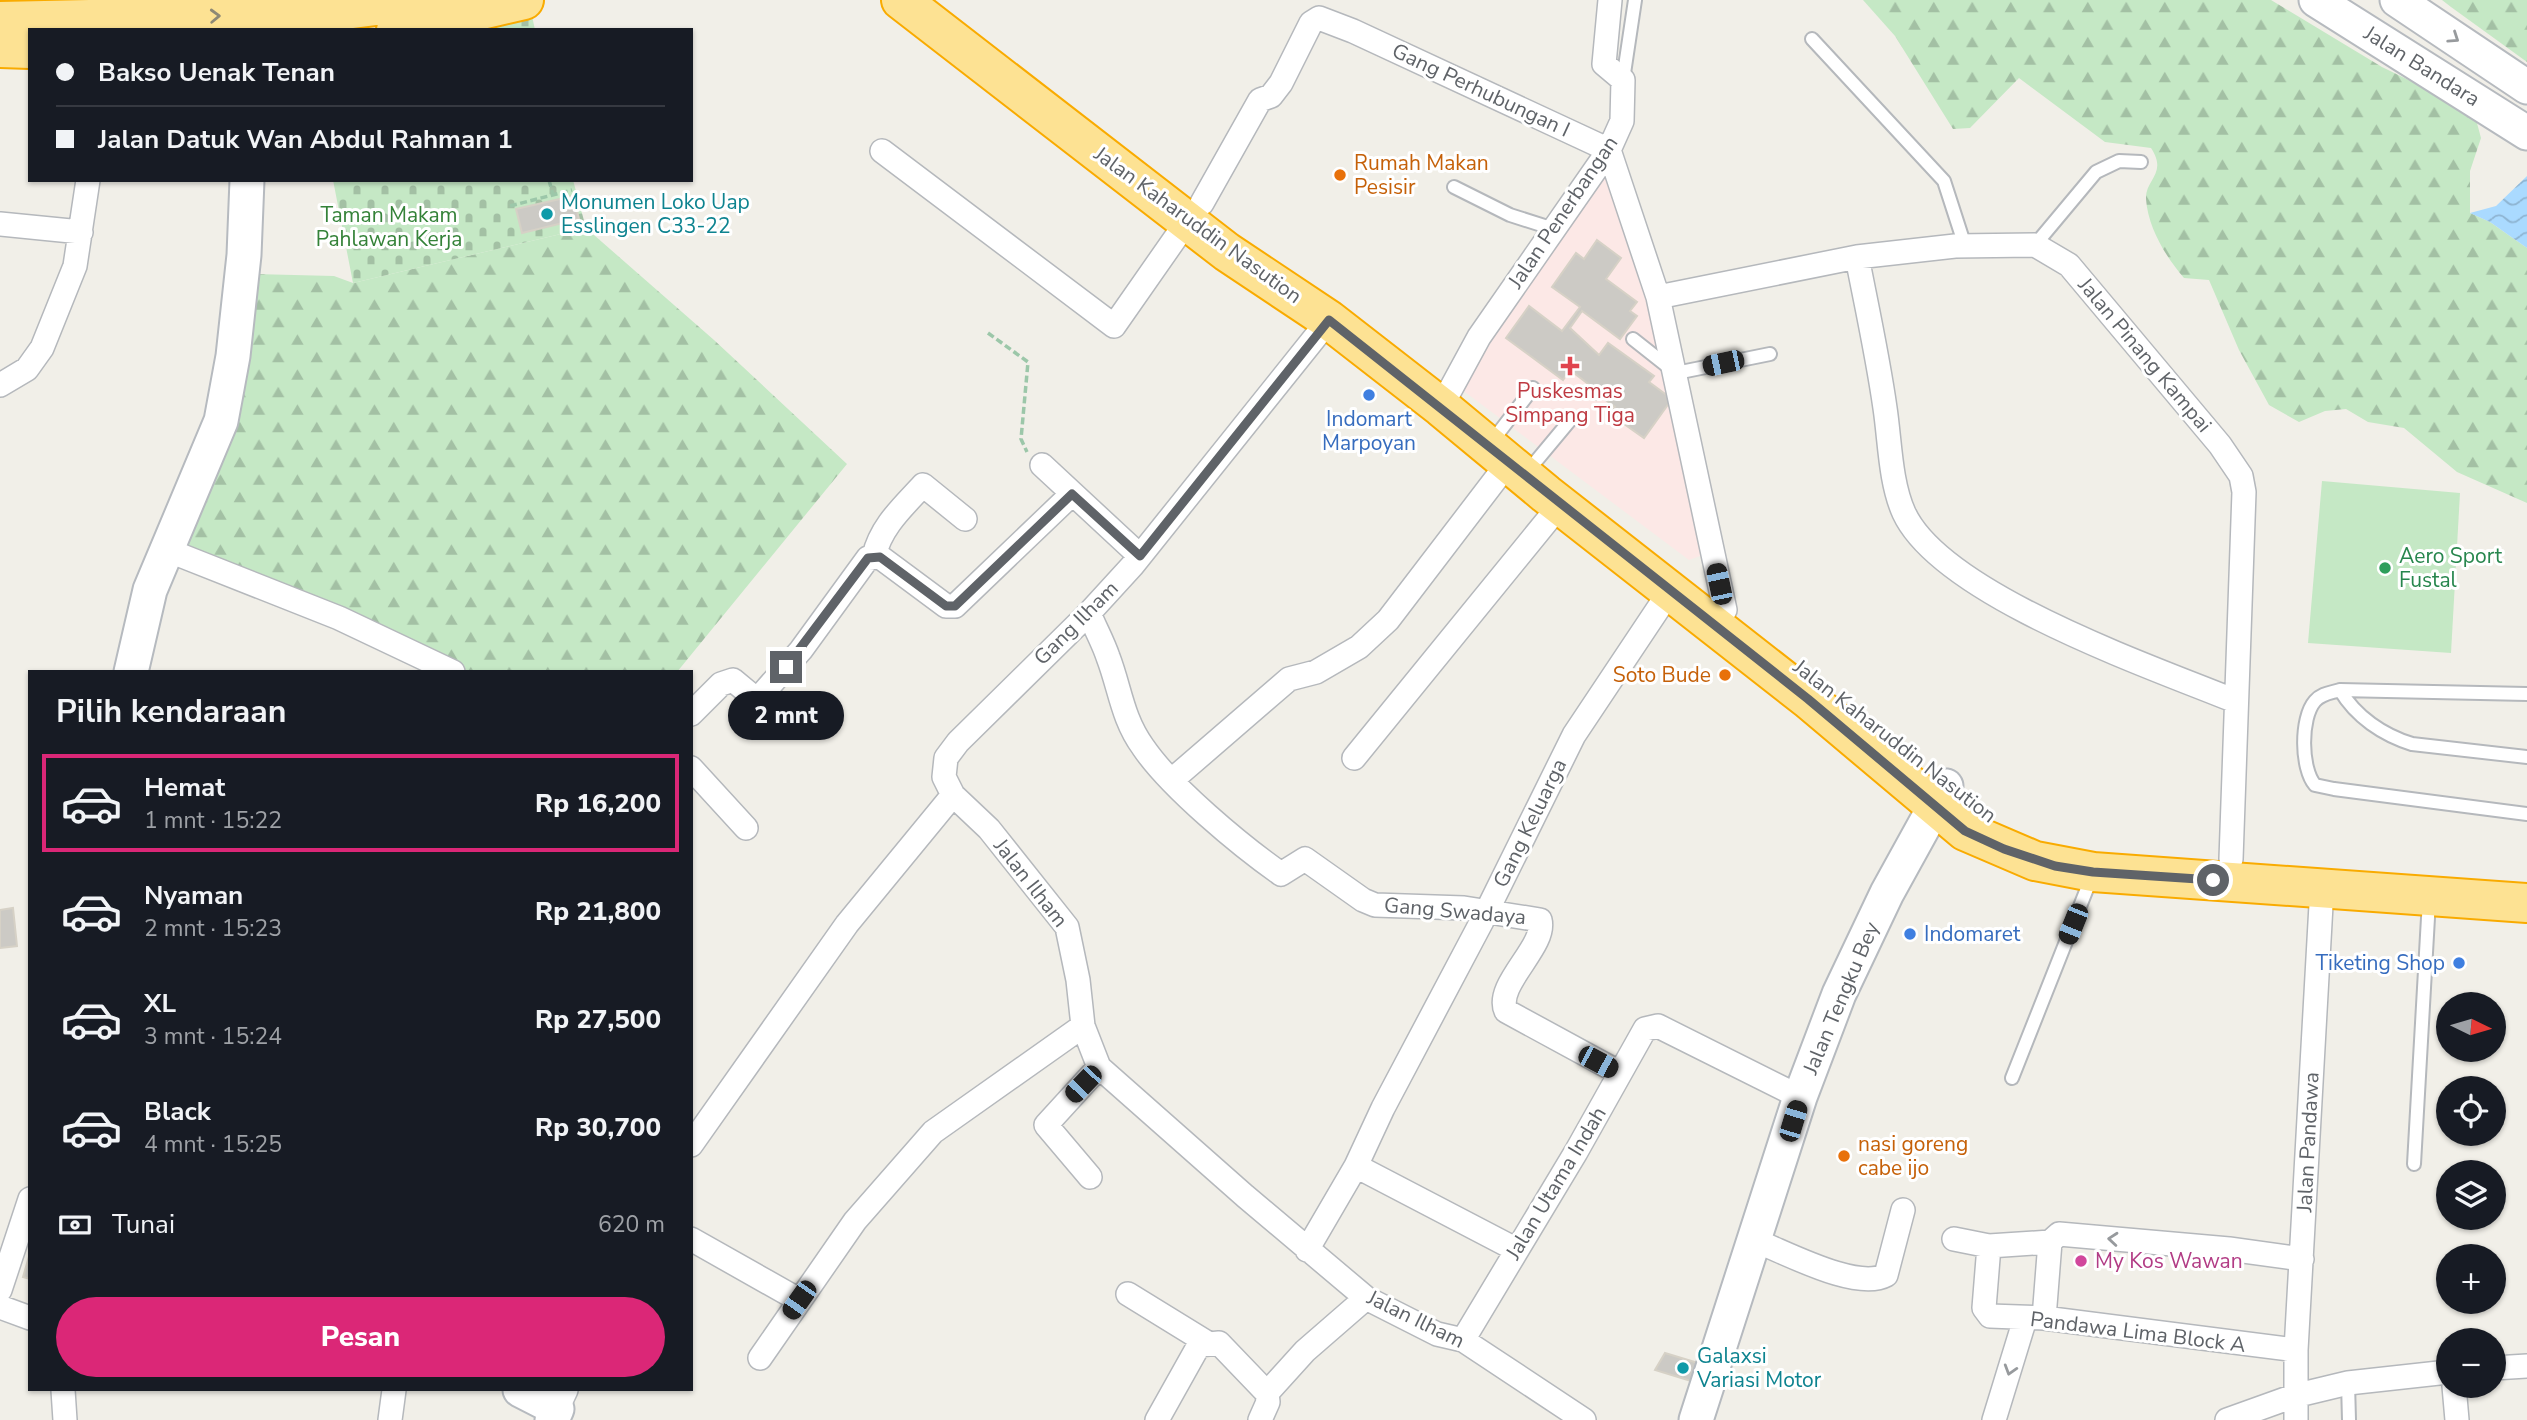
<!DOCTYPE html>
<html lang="id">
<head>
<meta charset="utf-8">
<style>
	body { margin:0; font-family:"Nunito Sans",sans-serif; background:#242831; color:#f1f3f6; height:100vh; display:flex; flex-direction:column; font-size:26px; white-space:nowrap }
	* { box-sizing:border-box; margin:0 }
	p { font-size:23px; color:#9ea1a6 }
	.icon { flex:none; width:38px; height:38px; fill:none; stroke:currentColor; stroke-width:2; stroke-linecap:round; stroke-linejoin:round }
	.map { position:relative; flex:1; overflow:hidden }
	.side { position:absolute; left:28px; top:670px; width:665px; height:721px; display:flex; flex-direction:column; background:#171b24; border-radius:0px; box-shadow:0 2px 5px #0004 }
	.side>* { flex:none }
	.hud { position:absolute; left:28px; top:28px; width:665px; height:154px; border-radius:0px; box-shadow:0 2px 5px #0004; display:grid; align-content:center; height:154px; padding:0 28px; background:#171b24 }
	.needle { width:46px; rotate:95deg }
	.buttons { position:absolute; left:2436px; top:992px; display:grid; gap:14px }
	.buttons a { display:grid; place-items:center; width:70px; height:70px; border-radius:50%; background:#171b24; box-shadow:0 2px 5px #0004; font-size:35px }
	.end { position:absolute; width:32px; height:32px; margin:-16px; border:9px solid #5f6368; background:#fff; box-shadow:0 0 0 4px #fff }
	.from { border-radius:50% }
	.bubble { position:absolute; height:49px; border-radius:24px; background:#171b24; box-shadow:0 2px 5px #0004; font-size:23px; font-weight:800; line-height:49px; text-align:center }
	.car { position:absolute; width:21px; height:42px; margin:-21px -10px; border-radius:9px; box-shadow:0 0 5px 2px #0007; background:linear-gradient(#222 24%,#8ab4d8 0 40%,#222 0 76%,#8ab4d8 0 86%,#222 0) }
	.hud b { display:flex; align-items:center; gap:24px; height:66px; font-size:26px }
	.hud b+b { border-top:2px solid #363941 }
	.hud i { width:18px; height:18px; background:#f1f3f6 }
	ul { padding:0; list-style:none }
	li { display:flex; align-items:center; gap:21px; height:98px; margin:0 14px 10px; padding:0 14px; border:4px solid transparent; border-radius:0px }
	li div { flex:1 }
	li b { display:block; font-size:26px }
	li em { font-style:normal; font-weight:800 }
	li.on { border-color:#db2777 }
	li>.icon { width:63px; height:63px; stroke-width:1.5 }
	h2 { padding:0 28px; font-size:32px; line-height:84px }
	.pay { display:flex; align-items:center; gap:18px; height:77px; padding:0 28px; font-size:26px }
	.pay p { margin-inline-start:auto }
	.primary-button { display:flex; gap:14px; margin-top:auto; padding:14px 28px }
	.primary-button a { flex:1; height:80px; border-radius:42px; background:#db2777; color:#fff; font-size:28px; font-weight:800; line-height:80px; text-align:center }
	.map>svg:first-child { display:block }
	.medical { fill:#fce8e6 }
	.green { fill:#c5e8c5 }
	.forest { fill:url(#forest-firs) }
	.cemetery { fill:url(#cemetery-stones) }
	.water { fill:url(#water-waves) }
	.building { fill:#cccac5; stroke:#d6d1c6; stroke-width:2 }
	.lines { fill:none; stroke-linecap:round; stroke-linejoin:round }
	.lane-casing { stroke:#b5b8bc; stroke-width:16 }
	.street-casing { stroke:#b5b8bc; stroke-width:26 }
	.secondary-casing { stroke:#b6babf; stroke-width:37 }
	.highway-casing { stroke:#f9ab00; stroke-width:42 }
	.path { stroke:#9cc7a9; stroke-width:3.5; stroke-dasharray:7 3.5; stroke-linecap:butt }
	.lane { stroke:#fff; stroke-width:12 }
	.street { stroke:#fff; stroke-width:23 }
	.secondary { stroke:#fff; stroke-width:33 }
	.highway { stroke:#fde293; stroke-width:38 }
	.oneway { stroke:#8e8975 }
	.oneway2 { stroke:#979a9d }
	.route { stroke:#5f6368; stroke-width:9 }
	.food-dot { fill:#e8710a; stroke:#fff; stroke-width:2.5 }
	.culture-dot { fill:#0f9aa8; stroke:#fff; stroke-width:2.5 }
	.health-dot { fill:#e0444e; stroke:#fff; stroke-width:2.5 }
	.shop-dot { fill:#3f7fe0; stroke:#fff; stroke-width:2.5 }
	.leisure-dot { fill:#2e9e5b; stroke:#fff; stroke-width:2.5 }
	.hotel-dot { fill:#d1479c; stroke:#fff; stroke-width:2.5 }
	.labels { text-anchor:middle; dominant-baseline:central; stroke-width:6; stroke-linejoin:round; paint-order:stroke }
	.street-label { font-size:21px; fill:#5f6368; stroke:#fff }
	.food-label { font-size:21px; fill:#c56008; stroke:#fff; text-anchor:start }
	.culture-label { font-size:21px; fill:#0d838f; stroke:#fff; text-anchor:start }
	.park-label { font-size:21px; fill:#348238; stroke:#fff }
	.health-label { font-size:21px; fill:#be3a42; stroke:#fff }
	.shop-label { font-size:21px; fill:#366cbe; stroke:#fff }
	.leisure-label { font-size:21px; fill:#27864d; stroke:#fff; text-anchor:start }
	.hotel-label { font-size:21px; fill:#b23c85; stroke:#fff; text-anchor:start }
</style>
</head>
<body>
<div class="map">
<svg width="2527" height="1420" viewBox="0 0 2527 1420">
	<defs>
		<pattern id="forest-firs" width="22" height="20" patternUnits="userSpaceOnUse" patternTransform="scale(1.75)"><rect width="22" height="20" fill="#c5e8c5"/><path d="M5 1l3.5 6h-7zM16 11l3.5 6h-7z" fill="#a3c0a4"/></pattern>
		<pattern id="cemetery-stones" width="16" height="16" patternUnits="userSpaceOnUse" patternTransform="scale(1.75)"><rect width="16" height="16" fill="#c5e8c5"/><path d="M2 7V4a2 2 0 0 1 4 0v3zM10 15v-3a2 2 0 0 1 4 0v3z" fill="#a3c0a4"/></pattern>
		<pattern id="water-waves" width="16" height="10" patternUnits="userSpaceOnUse" patternTransform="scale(1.75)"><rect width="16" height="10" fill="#aadaff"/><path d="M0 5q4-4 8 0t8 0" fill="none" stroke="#8eb4d2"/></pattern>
	</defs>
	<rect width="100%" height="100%" fill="#f1efe8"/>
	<path class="medical" d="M1603,173L1624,177L1702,542L1700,556L1689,560L1461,389L1483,342Z"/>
	<path class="green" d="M2322,481L2460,493L2451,653L2308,643Z"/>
	<path class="forest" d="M1863,0H2271L2382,67L2474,112L2481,138L2470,171V213L2490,222L2527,248V503L2457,472L2404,428L2368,422L2346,409L2325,411L2299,422L2269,405L2239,350L2209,280L2184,278C2166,257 2148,228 2146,199C2145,179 2168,174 2151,148L2105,142L2019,78L1970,128L1953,129L1895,36Z
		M2442,0H2527V62L2451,7Z
		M586,228L714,340L847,464L677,672H470L430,650L182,544L253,274L334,276L353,283Z"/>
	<path class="cemetery" d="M531,11L535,30H441Z
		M333,180H573L586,228L353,283Z"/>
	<path class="water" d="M2527,176V248L2490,222L2470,213L2496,206Z"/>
	<path class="building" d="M573,196L579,219L522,233L516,209Z
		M1597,240L1621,258L1606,279L1637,302L1630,311L1637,316L1620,339L1582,311L1570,328L1599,355L1608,343L1654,376L1649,382L1672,399L1644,438L1610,414L1615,407L1599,395L1596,400L1591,396L1596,390L1570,370L1563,380L1506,338L1529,306L1562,331L1580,307L1552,287L1576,253L1584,259Z
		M13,908L17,946L0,948V910Z
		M30,1253V1279L23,1277Z
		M1665,1353L1711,1367L1704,1385L1655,1370Z"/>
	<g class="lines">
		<g class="lane-casing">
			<path id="lane" d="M1812,39L1944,181L1965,246
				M1623,80L1635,0
				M1454,187L1510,215L1554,229
				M2035,245L2096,172L2119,161L2141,162
				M1633,339L1676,373L1770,354
				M1500,431L1533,388
				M1537,460L1572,418
				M2340,690C2356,717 2383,735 2412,744L2527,757
				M2527,694L2340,690C2331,693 2322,693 2315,701C2300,718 2301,769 2315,785L2334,789L2527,814
				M2012,1078L2092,876
				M2414,1164L2429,900
				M2348,1383L2349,1420"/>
		</g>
		<g class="street-casing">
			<path id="street" d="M882,151L1114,326L1188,220
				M1202,203L1260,100L1271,96L1281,83L1311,23L1319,18L1353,31L1609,150L1658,297L1725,610L1715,625
				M0,224L81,232
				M1857,257C1867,308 1878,358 1885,408C1890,441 1890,482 1904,513C1942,595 2152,667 2235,701
				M1658,297L1857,257L1955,246L2035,245L2069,265L2220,445L2241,476L2244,492L2231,859
				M1329,320L1132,566L1089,613L958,742L946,758L944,777L953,795L989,829L1067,927L1078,980L1083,1026L1099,1067L1245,1196L1366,1298L1437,1334L1463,1340L1584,1420
				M0,385L27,369L42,348L75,266L88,180
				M1441,407L1479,337L1609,150L1622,121L1623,80L1604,64L1610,0
				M1042,465L1140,556
				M167,550L339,618L453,672
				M874,556C881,526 903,507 923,485L965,519
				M1089,613C1095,628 1103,642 1108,657C1120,688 1122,718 1143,747C1170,787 1241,846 1281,874L1305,859L1363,900L1375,905L1464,908L1540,920C1547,946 1494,985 1506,1011L1620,1073
				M691,714L721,684L733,680L757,700L801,650L868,558L880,557L946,606H955L1072,494
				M1354,758L1560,505
				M691,768L746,828
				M1172,780L1289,679L1316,672L1359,647L1388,620L1508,463
				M691,1145L847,924L953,795
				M1356,1166L1517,1250
				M1090,1177L1046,1125L1099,1067
				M691,1239L799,1300
				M1954,1239L1989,1246L2050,1242L2059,1234L2229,1249L2302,1259
				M1756,1241C1787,1253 1857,1291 1886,1275L1903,1210
				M1989,1246L1984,1308L1990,1316L2044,1318L2296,1350
				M1307,1250L1356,1166L1383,1108L1482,921L1574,735L1670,591
				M0,1290L30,1199
				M1128,1294L1206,1342
				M0,1307L30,1318
				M2044,1318L2050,1242
				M1463,1340L1576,1152L1645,1029L1658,1026L1800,1097
				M760,1358L855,1221L933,1132L1083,1026
				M2494,1368L2527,1366
				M2454,1386L2457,1420
				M63,1390L65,1420
				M1267,1393L1305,1351L1366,1298
				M557,1409L566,1390
				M390,1420L394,1390
				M1157,1420L1199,1345L1219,1343L1267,1393L1268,1402L1260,1420
				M1994,1420L2025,1319
				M2227,1420L2294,1396L2348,1383L2448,1372
				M2296,1420V1350L2322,887"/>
		</g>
		<g class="secondary-casing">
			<path id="secondary" d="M2316,0L2527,133
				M2397,0L2527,87
				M131,672L150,590L221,421L233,356L244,255L247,180
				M520,1390L557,1409L552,1420
				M1696,1420L1800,1097L1839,994L1887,893L1946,786"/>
		</g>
		<g class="highway-casing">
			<path id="highway" d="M901,0L1227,252L1329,320L1441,407L1546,494L1808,699L1965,831L2035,861L2093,872L2527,903
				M0,21L314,14L422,0
				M396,30L524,0
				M0,48L30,49"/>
		</g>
		<path class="path" d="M549,180L553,195
			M510,206L572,190
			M988,333L1028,362L1021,439L1027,452"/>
		<use href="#lane" class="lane"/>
		<use href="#street" class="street"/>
		<use href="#secondary" class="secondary"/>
		<use href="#highway" class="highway"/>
	</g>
	<defs><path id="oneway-chevron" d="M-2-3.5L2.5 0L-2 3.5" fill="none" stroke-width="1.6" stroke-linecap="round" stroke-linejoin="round" transform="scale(1.75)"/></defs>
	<use class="oneway" href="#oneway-chevron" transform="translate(215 16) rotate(-2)"/>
	<g class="oneway2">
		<use href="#oneway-chevron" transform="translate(2454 38) rotate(34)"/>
		<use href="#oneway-chevron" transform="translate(2113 1239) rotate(-175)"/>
		<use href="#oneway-chevron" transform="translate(2010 1370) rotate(107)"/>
	</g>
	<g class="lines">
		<path class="route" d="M786,667L868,558L880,557L946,606H955L1072,494L1140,556L1329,320L1808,699L1965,831L2004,849L2055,866L2093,872L2213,880"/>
	</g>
	<g class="food-dot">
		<circle cx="1340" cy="175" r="7"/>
		<circle cx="1725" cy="675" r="7"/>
		<circle cx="1844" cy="1156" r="7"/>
	</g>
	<g class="culture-dot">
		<circle cx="547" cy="214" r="7"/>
		<circle cx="1683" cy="1368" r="7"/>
	</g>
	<path class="health-dot" d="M1566.5 355.5h7v7h7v7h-7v7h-7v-7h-7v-7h7z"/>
	<g class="shop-dot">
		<circle cx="1369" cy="395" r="7"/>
		<circle cx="1910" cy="934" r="7"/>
		<circle cx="2459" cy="963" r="7"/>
	</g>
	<circle class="leisure-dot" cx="2385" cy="568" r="7"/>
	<circle class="hotel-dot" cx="2081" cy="1261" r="7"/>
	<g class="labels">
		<g class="street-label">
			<text transform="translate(2422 66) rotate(32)">Jalan Bandara</text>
			<text transform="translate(1481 90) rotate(25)">Gang Perhubungan I</text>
			<text transform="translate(1563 212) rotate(-56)">Jalan Penerbangan</text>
			<text transform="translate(1198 225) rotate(36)">Jalan Kaharuddin Nasution</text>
			<text transform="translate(2145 355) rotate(50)">Jalan Pinang Kampai</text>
			<text transform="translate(1076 623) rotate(-45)">Gang Ilham</text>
			<text transform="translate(1895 741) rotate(38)">Jalan Kaharuddin Nasution</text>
			<text transform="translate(1530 823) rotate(-64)">Gang Keluarga</text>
			<text transform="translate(1031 883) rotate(52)">Jalan Ilham</text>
			<text transform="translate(1455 911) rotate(5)">Gang Swadaya</text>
			<text transform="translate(1841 998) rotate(-67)">Jalan Tengku Bey</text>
			<text transform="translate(2308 1142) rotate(-87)">Jalan Pandawa</text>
			<text transform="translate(1556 1183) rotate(-59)">Jalan Utama Indah</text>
			<text transform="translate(1416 1319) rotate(26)">Jalan Ilham</text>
			<text transform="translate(2138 1332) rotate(7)">Pandawa Lima Block A</text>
		</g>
		<g class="food-label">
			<text x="1354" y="163">Rumah Makan<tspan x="1354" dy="24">Pesisir</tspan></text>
			<text x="1711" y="675" text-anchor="end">Soto Bude</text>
			<text x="1858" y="1144">nasi goreng<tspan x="1858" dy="24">cabe ijo</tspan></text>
		</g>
		<g class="culture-label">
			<text x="561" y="202">Monumen Loko Uap<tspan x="561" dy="24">Esslingen C33-22</tspan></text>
			<text x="1697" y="1356">Galaxsi<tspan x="1697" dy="24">Variasi Motor</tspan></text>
		</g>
		<g class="park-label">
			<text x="389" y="215">Taman Makam<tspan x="389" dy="24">Pahlawan Kerja</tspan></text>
		</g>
		<g class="health-label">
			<text x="1570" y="391">Puskesmas<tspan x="1570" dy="24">Simpang Tiga</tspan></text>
		</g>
		<g class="shop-label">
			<text x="1369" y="419">Indomart<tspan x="1369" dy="24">Marpoyan</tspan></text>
			<text x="1924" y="934" text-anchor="start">Indomaret</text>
			<text x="2445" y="963" text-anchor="end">Tiketing Shop</text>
		</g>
		<g class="leisure-label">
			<text x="2399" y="556">Aero Sport<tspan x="2399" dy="24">Fustal</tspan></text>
		</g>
		<g class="hotel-label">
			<text x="2095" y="1261">My Kos Wawan</text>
		</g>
	</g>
</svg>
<div class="buttons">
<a><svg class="needle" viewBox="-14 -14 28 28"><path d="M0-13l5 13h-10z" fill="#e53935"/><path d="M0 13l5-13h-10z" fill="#9ea1a6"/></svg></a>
<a><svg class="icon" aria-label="locate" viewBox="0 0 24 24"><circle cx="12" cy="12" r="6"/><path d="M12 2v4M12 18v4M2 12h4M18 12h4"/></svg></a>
<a><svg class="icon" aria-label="layers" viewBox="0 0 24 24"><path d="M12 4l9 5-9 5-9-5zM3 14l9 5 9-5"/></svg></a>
<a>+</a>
<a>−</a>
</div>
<i class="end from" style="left:2213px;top:880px"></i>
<i class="end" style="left:786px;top:667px"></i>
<div class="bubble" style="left:728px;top:691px;width:116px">2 mnt</div>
<i class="car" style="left:1723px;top:363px;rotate:258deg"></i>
<i class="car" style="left:1719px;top:584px;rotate:348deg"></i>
<i class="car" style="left:2073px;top:924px;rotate:202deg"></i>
<i class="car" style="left:1598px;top:1062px;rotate:118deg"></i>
<i class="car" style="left:1083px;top:1084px;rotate:224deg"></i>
<i class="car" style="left:1793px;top:1121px;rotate:17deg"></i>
<i class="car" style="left:799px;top:1300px;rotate:215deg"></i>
<div class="hud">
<b><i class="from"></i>Bakso Uenak Tenan</b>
<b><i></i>Jalan Datuk Wan Abdul Rahman 1</b>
</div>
<section class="side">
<h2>Pilih kendaraan</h2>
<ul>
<li class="on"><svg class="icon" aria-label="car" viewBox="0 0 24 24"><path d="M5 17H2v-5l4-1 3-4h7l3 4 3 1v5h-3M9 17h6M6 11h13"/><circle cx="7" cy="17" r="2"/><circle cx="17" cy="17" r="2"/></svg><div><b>Hemat</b><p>1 mnt · 15:22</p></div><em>Rp 16,200</em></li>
<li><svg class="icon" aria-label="car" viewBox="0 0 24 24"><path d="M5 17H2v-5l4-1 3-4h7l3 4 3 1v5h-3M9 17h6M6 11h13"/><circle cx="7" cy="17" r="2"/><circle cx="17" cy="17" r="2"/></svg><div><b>Nyaman</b><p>2 mnt · 15:23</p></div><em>Rp 21,800</em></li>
<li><svg class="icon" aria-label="car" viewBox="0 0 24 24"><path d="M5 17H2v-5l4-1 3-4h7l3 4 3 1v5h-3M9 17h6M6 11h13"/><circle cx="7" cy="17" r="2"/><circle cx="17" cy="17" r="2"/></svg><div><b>XL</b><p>3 mnt · 15:24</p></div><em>Rp 27,500</em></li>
<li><svg class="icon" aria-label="car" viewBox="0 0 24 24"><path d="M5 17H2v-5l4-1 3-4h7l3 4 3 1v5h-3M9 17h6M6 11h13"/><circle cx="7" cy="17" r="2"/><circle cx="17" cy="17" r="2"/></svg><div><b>Black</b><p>4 mnt · 15:25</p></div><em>Rp 30,700</em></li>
</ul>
<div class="pay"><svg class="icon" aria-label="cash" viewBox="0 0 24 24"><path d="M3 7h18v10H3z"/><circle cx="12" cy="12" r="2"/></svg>Tunai<p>620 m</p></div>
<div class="primary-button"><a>Pesan</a></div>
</section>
</div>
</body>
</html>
